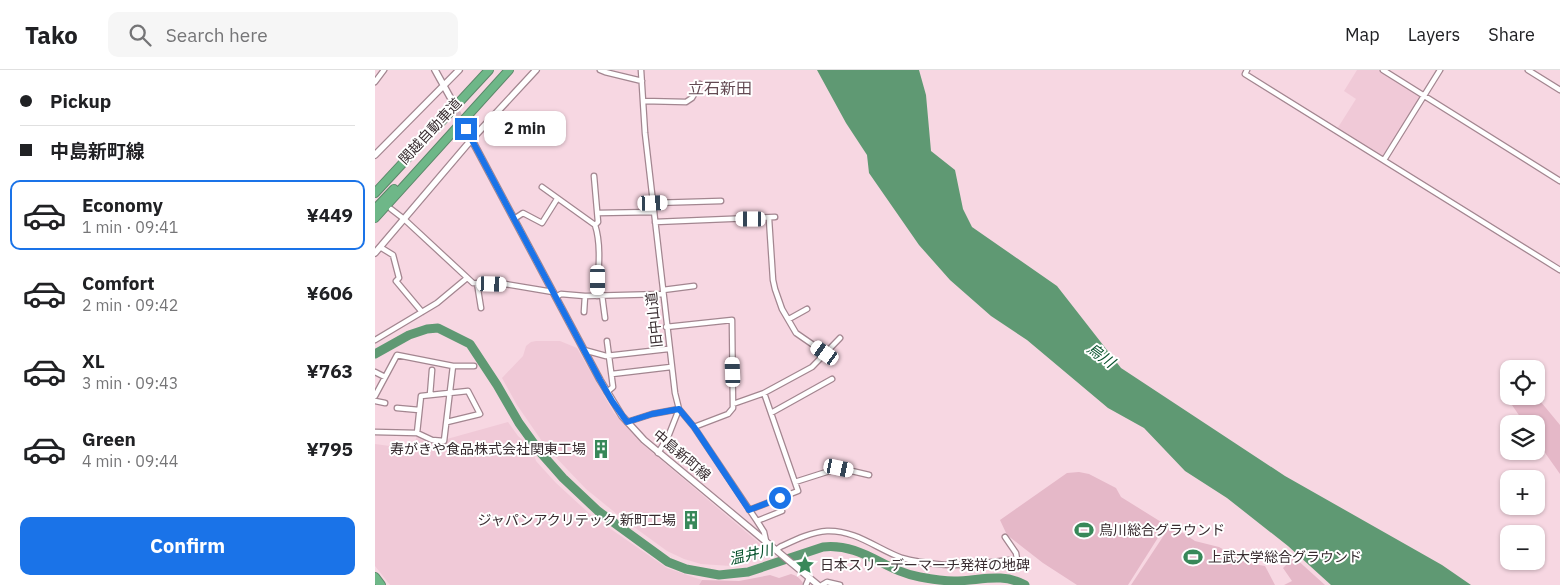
<!DOCTYPE html>
<html lang="en">
<head>
<meta charset="utf-8">
<style>
	body { margin:0; font-family:"IBM Plex Sans","Noto Sans JP",sans-serif; background:#f6f6f6; color:#202124; height:100vh; display:flex; flex-direction:column; font-size:19px; white-space:nowrap }
	* { box-sizing:border-box; margin:0 }
	p { font-size:16px; color:#757577 }
	.icon { flex:none; width:28px; height:28px; fill:none; stroke:currentColor; stroke-width:2; stroke-linecap:round; stroke-linejoin:round }
	.map { position:relative; flex:1; overflow:hidden }
	.sheet { display:flex; flex-direction:column; background:#fff; width:375px }
	.sheet>* { flex:none }
	.top-card { display:grid; align-content:center; height:110px; padding:0 20px; background:#fff }
	.controls { position:absolute; left:1125px; top:290px; display:grid; gap:10px }
	.controls a { display:grid; place-items:center; width:45px; height:45px; border-radius:10px; background:#fff; box-shadow:0 1px 4px #0004; font-size:25px }
	.end { position:absolute; width:22px; height:22px; margin:-11px; border:6px solid #1a73e8; background:#fff; box-shadow:0 0 0 2px #fff }
	.from { border-radius:50% }
	.bubble { position:absolute; height:35px; border-radius:10px; background:#fff; box-shadow:0 1px 4px #0004; font-size:16px; font-weight:800; line-height:35px; text-align:center }
	.car { position:absolute; width:15px; height:30px; margin:-15px -8px; border-radius:6px; box-shadow:0 0 4px 1px #0007; background:linear-gradient(#fff 24%,#345 0 40%,#fff 0 76%,#345 0 86%,#fff 0) }
	.top-card b { display:flex; align-items:center; gap:18px; height:48px; font-size:19px }
	.top-card b+b { border-top:1px solid #e0e0e0 }
	.top-card i { width:12px; height:12px; background:#202124 }
	ul { padding:0; list-style:none }
	li { display:flex; align-items:center; gap:15px; height:70px; margin:0 10px 8px; padding:0 10px; border:2px solid transparent; border-radius:10px }
	li div { flex:1 }
	li b { display:block; font-size:19px }
	li em { font-style:normal; font-weight:800 }
	li.current { border-color:#1a73e8 }
	li>.icon { width:45px; height:45px; stroke-width:1.5 }
	.action { display:flex; gap:10px; margin-top:auto; padding:10px 20px }
	.action a { flex:1; height:58px; border-radius:10px; background:#1a73e8; color:#fff; font-size:20px; font-weight:800; line-height:58px; text-align:center }
	header { display:flex; align-items:center; gap:30px; box-sizing:border-box; height:70px; padding:0 25px; background:#fff; border-bottom:1px solid #e0e0e0 }
	header strong { font-size:24px }
	nav { display:flex; gap:28px; margin-inline-start:auto; font-size:18px }
	.search { width:350px; height:45px; background:#f6f6f6; display:flex; align-items:center; gap:12px; box-sizing:border-box; padding:0 18px; border-radius:10px; color:#757577; font-size:19px }
	main { display:flex; flex:1; min-height:0 }
	.map>svg:first-child { display:block }
	.built { fill:#f0c9d7 }
	.green { fill:#e5b8c8 }
	.water { fill:#5f9973 }
	.lines { fill:none; stroke-linecap:round; stroke-linejoin:round }
	.river { stroke:#5f9973; stroke-width:9 }
	.secondary-tunnel { stroke:#d1b5be; stroke-width:5.5; stroke-dasharray:5.5 3; stroke-linecap:butt }
	.street-casing { stroke:#a38690; stroke-width:7 }
	.secondary-casing { stroke:#a38690; stroke-width:8 }
	.highway-casing { stroke:#5b8669; stroke-width:10 }
	.street { stroke:#fff; stroke-width:4.5 }
	.secondary { stroke:#fff; stroke-width:5.5 }
	.highway { stroke:#6eb788; stroke-width:8 }
	.route { stroke:#1a73e8; stroke-width:6 }
	.labels { text-anchor:middle; dominant-baseline:central; stroke-width:4; stroke-linejoin:round; paint-order:stroke }
	.street-label { font-size:14px; fill:#382c30; stroke:#fff }
	.poi-label { font-size:14px; fill:#382c30; stroke:#fff; text-anchor:start }
	.water-label { font-size:15px; font-style:italic; fill:#08522d; stroke:#fff }
	.quarter-label { font-size:16px; fill:#644a53; stroke:#fff }
</style>
</head>
<body>
<header>
<strong>Tako</strong>
<div class="search"><svg class="icon" aria-label="search" viewBox="0 0 24 24"><circle cx="10" cy="10" r="6"/><path d="M15 15l6 6"/></svg>Search here</div>
<nav><a>Map</a><a>Layers</a><a>Share</a></nav>
</header>
<main>
<section class="sheet">
<div class="top-card">
<b><i class="from"></i>Pickup</b>
<b><i></i>中島新町線</b>
</div>
<ul>
<li class="current"><svg class="icon" aria-label="car" viewBox="0 0 24 24"><path d="M5 17H2v-5l4-1 3-4h7l3 4 3 1v5h-3M9 17h6M6 11h13"/><circle cx="7" cy="17" r="2"/><circle cx="17" cy="17" r="2"/></svg><div><b>Economy</b><p>1 min · 09:41</p></div><em>¥449</em></li>
<li><svg class="icon" aria-label="car" viewBox="0 0 24 24"><path d="M5 17H2v-5l4-1 3-4h7l3 4 3 1v5h-3M9 17h6M6 11h13"/><circle cx="7" cy="17" r="2"/><circle cx="17" cy="17" r="2"/></svg><div><b>Comfort</b><p>2 min · 09:42</p></div><em>¥606</em></li>
<li><svg class="icon" aria-label="car" viewBox="0 0 24 24"><path d="M5 17H2v-5l4-1 3-4h7l3 4 3 1v5h-3M9 17h6M6 11h13"/><circle cx="7" cy="17" r="2"/><circle cx="17" cy="17" r="2"/></svg><div><b>XL</b><p>3 min · 09:43</p></div><em>¥763</em></li>
<li><svg class="icon" aria-label="car" viewBox="0 0 24 24"><path d="M5 17H2v-5l4-1 3-4h7l3 4 3 1v5h-3M9 17h6M6 11h13"/><circle cx="7" cy="17" r="2"/><circle cx="17" cy="17" r="2"/></svg><div><b>Green</b><p>4 min · 09:44</p></div><em>¥795</em></li>
</ul>
<div class="action"><a>Confirm</a></div>
</section>
<div class="map">
<svg width="1185" height="515" viewBox="0 0 1185 515">
	<rect width="100%" height="100%" fill="#f7d7e2"/>
	<path class="built" d="M982,0H1003L1046,26L1008,85H1005L962,59L981,29L969,21Z
		M161,271H185L202,278L239,343L266,373L397,484L387,489L356,496L326,494L309,489L292,481L248,449L211,419L171,377L142,335L127,308L148,286L151,276L156,272Z
		M133,352L143,366L157,378L161,391L181,413L217,446L292,498L327,510L324,515H15L0,496V374L37,379L42,366L60,372L71,373L72,369Z"/>
	<path class="green" d="M1134,303V326H1161L1185,355V404L1161,370V354H1150L1126,319L1127,310Z
		M704,402L714,404L741,418L746,427L791,455L753,515H702L668,493L632,465L625,450L692,403Z
		M795,456L799,457L820,471L844,477L873,493L890,496L900,515H756Z
		M919,487L950,515H909L917,511L908,498Z
		M416,504C421,505 425,508 428,513L427,515H324L327,510L364,511L395,505L404,508Z"/>
	<path class="water" d="M442,0H544L551,25L556,81L580,100L588,139L597,157L682,216L746,298L910,406L1067,495L1096,515H956L913,476L852,428L810,401L769,358L733,338L652,270L616,246L575,210L544,175L494,103L492,85L471,53Z"/>
	<g class="lines">
		<path class="river" d="M0,284L34,265L52,259L63,258L95,274L122,315L144,353L165,382L188,408L223,441L293,492L311,499L344,505L373,502L448,477C488,473 509,501 545,507C556,509 568,511 579,511C604,511 627,502 650,515"/>
		<path class="secondary-tunnel" d="M75,27L91,59"/>
		<g class="street-casing">
			<path id="street" d="M225,0L230,2L267,11
				M266,0L270,63L300,323L304,339L319,357L382,451L389,462L391,471
				M872,0L870,4L1185,200
				M1008,0L1185,111
				M1153,0L1185,20
				M0,12L9,0
				M268,31L311,32L317,28L325,14
				M1009,90L1065,0
				M219,106L223,152L220,155
				M167,117L220,155C227,176 223,204 222,226
				M278,133L346,131
				M16,139L29,149L98,213L130,214L178,222
				M223,143L279,142
				M139,149L148,143L167,153L182,129
				M394,149L398,210L400,219L407,239L421,263L450,283
				M280,152L400,147
				M5,177L18,185L24,208L21,211L47,242
				M102,213L106,238
				M288,220L319,216
				M227,225L230,248
				M181,227L186,224L210,226L288,224
				M209,242L210,226
				M414,249L432,239
				M291,257L357,250L358,338L353,344L319,357
				M0,270L62,233L92,208
				M209,280L231,286L293,279
				M0,302L10,307
				M237,304L296,297
				M232,322L238,317L232,271
				M55,325L57,300
				M0,326L22,285L78,296H99
				M0,331L10,333
				M358,334L389,323L437,297L465,268
				M22,338L44,340
				M396,343L457,309
				M252,352L277,344L304,339L293,367L283,383
				M0,362L42,363L57,370L69,371L78,296
				M42,363L46,326L93,321L105,344L72,352
				M420,412L464,398L494,405
				M374,440L423,421L389,323
				M382,451L407,441
				M401,480L405,477C420,470 436,462 452,461C481,460 502,479 527,488C538,491 551,493 561,494C587,497 616,492 642,489L641,483L630,467
				M431,515L434,508
				M447,515L452,512L465,515"/>
		</g>
		<g class="secondary-casing">
			<path id="secondary" d="M60,0L75,27
				M91,59L225,310L247,346L269,370L443,515
				M0,85L84,0
				M0,183L97,69L161,0"/>
		</g>
		<g class="highway-casing">
			<path id="highway" d="M0,123L114,0
				M0,139L19,119
				M0,148L134,0
				M0,507L6,515"/>
		</g>
		<use href="#street" class="street"/>
		<use href="#secondary" class="secondary"/>
		<use href="#highway" class="highway"/>
	</g>
	<g class="lines">
		<path class="route" d="M91,59L225,310L237,331L252,352L277,344L304,339L319,357L374,440L405,428"/>
	</g>
	<defs>
		<g id="building-bare" transform="scale(1.5)"><path d="M-4-6H4V6H1V3H-1V6H-4ZM-2.5-4.3h1.7v1.8h-1.7ZM.8-4.3h1.7v1.8H.8ZM-2.5-1h1.7V.8h-1.7ZM.8-1h1.7V.8H.8Z" fill="#388859" stroke="#fff" stroke-width="2.5" paint-order="stroke"/></g>
		<g id="stadium-bare" transform="scale(1.5)"><path d="M0-5a6.5 5 0 1 0 0 10a6.5 5 0 1 0 0-10ZM-3.5-1.8h7v3.6h-7Z" fill="#388859" stroke="#fff" stroke-width="2.5" paint-order="stroke"/></g>
		<g id="sight-bare" transform="scale(1.5)"><path d="M0-6L1.8-2.2L6-1.7L2.9 1.2L3.7 5.4L0 3.3L-3.7 5.4L-2.9 1.2L-6-1.7L-1.8-2.2Z" fill="#388859" stroke="#fff" stroke-width="2.5" paint-order="stroke"/></g>
	</defs>
	<g fill-rule="evenodd">
		<use href="#building-bare" x="226" y="379"/>
		<use href="#building-bare" x="316" y="450"/>
		<use href="#stadium-bare" x="709" y="460"/>
		<use href="#stadium-bare" x="818" y="487"/>
		<use href="#sight-bare" x="430" y="495"/>
	</g>
	<g class="labels">
		<g class="street-label">
			<text transform="translate(55 61) rotate(-47)">関越自動車道</text>
			<text transform="translate(279 250) rotate(-96)">旧中山道</text>
			<text transform="translate(307 385) rotate(40)">中島新町線</text>
		</g>
		<g class="poi-label">
			<text x="211" y="379" text-anchor="end">寿がきや食品株式会社関東工場</text>
			<text x="301" y="450" text-anchor="end">ジャパンアクリテック 新町工場</text>
			<text x="724" y="460">烏川総合グラウンド</text>
			<text x="833" y="487">上武大学総合グラウンド</text>
			<text x="445" y="495">日本スリーデーマーチ発祥の地碑</text>
		</g>
		<g class="water-label">
			<text transform="translate(726 285) rotate(36)">烏川</text>
			<text transform="translate(376 484) rotate(-13)">温井川</text>
		</g>
		<g class="quarter-label">
			<text x="345" y="18">立石新田</text>
		</g>
	</g>
</svg>
<div class="controls">
<a><svg class="icon" aria-label="locate" viewBox="0 0 24 24"><circle cx="12" cy="12" r="6"/><path d="M12 2v4M12 18v4M2 12h4M18 12h4"/></svg></a>
<a><svg class="icon" aria-label="layers" viewBox="0 0 24 24"><path d="M12 4l9 5-9 5-9-5zM3 14l9 5 9-5"/></svg></a>
<a>+</a>
<a>−</a>
</div>
<i class="end from" style="left:405px;top:428px"></i>
<i class="end" style="left:91px;top:59px"></i>
<div class="bubble" style="left:109px;top:41px;width:82px">2 min</div>
<i class="car" style="left:278px;top:133px;rotate:88deg"></i>
<i class="car" style="left:376px;top:149px;rotate:270deg"></i>
<i class="car" style="left:223px;top:210px;rotate:180deg"></i>
<i class="car" style="left:117px;top:214px;rotate:92deg"></i>
<i class="car" style="left:450px;top:283px;rotate:305deg"></i>
<i class="car" style="left:358px;top:302px;rotate:358deg"></i>
<i class="car" style="left:464px;top:398px;rotate:102deg"></i>
</div>
</main>
</body>
</html>
